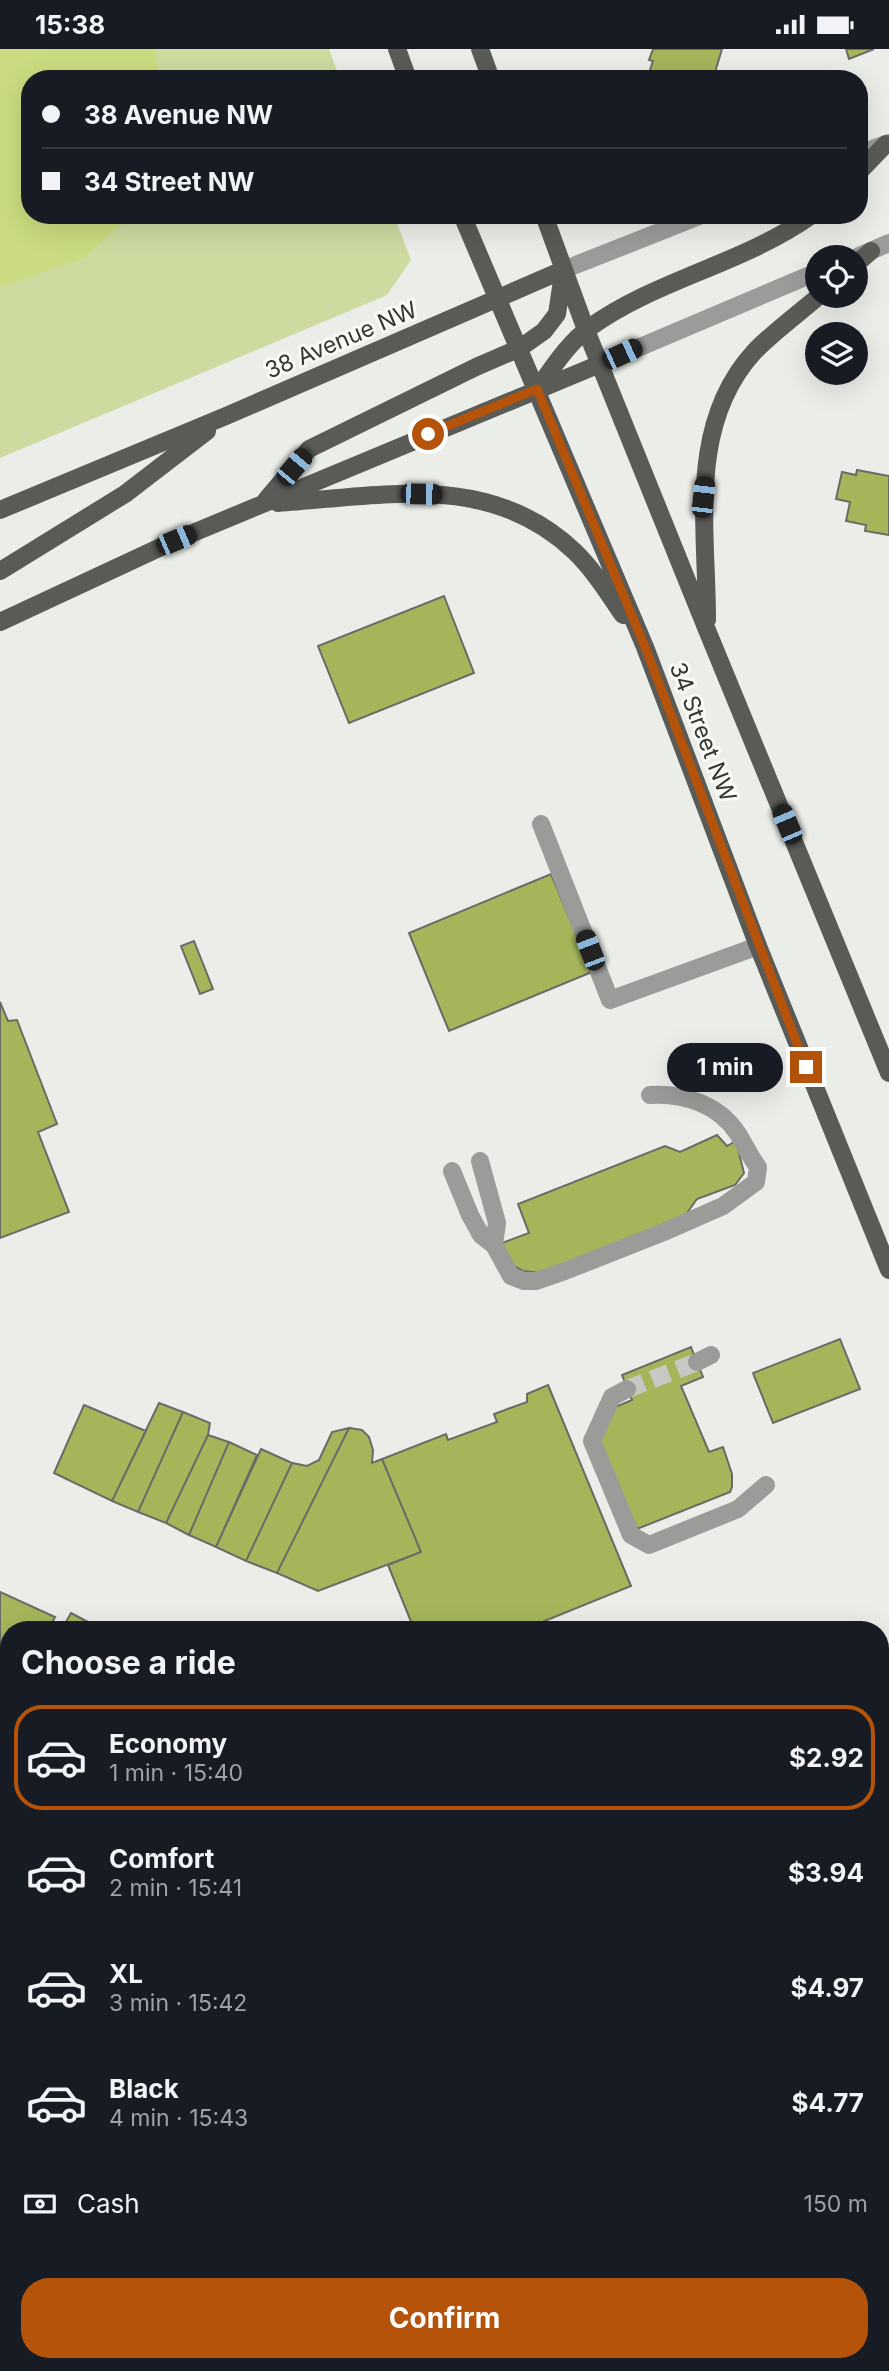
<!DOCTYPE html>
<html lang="en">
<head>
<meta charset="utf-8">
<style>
	body { margin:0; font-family:Inter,sans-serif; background:#242831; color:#f1f3f6; height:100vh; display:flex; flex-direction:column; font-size:26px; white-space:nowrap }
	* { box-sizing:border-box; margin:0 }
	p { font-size:23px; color:#9ea1a6 }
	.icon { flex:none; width:38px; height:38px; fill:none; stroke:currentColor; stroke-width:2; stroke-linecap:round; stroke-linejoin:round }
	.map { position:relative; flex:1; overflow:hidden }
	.sheet { position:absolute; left:0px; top:1572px; width:889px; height:751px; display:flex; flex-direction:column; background:#171b24; border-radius:28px 28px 0 0; box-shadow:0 7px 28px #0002 }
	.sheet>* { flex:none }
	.guide { position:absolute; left:21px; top:21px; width:847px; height:154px; border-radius:28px; box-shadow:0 7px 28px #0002; display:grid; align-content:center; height:154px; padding:0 21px; background:#171b24 }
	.fabs { position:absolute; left:805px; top:196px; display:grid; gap:14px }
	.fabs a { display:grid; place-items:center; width:63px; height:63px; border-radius:50%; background:#171b24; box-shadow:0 7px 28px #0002; font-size:35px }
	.end { position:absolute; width:32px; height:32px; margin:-16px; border:9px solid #b45309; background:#fff; box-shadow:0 0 0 4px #fff }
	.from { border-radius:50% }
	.bubble { position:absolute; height:49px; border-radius:24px; background:#171b24; box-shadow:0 7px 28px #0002; font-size:23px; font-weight:700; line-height:49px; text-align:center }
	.car { position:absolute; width:21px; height:42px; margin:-21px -10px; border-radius:9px; box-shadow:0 0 5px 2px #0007; background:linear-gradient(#222 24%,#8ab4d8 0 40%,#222 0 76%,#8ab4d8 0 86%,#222 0) }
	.guide b { display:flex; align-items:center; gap:24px; height:66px; font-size:26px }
	.guide b+b { border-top:2px solid #363941 }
	.guide i { width:18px; height:18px; background:#f1f3f6 }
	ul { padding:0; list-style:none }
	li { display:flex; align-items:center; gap:21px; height:105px; margin:0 14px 10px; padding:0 7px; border:4px solid transparent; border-radius:28px }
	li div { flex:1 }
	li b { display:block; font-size:26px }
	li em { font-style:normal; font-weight:700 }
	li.selected { border-color:#b45309 }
	li>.icon { width:63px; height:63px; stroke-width:1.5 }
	h2 { padding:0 21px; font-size:32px; line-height:84px }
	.pay { display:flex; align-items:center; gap:18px; height:77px; padding:0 21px; font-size:26px }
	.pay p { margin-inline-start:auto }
	.button { display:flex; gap:14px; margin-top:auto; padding:14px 21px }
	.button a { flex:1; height:80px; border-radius:28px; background:#b45309; color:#fff; font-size:28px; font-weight:700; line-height:80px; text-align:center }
	.status { display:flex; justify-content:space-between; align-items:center; height:49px; padding:0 35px; background:#171b24; direction:ltr }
	.status svg { height:19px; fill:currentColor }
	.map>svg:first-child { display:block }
	.green { fill:#cddaa0 }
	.water { fill:#cadc7f }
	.building { fill:#a5b65a; stroke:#6a6b66; stroke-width:2 }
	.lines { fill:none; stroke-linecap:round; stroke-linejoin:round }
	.minor-tunnel { stroke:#c7c8c4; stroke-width:18; stroke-dasharray:18 9; stroke-linecap:butt }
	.minor { stroke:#9b9c9a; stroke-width:18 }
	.major { stroke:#5a5b57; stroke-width:18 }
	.route { stroke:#b45309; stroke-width:9 }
	.labels { text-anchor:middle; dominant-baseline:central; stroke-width:6; stroke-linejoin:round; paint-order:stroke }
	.street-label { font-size:23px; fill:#353533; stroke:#f9faf5 }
</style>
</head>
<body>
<div class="status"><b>15:38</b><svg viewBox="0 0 49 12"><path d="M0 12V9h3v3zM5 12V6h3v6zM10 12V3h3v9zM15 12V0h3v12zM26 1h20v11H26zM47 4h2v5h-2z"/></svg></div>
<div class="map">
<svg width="889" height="2322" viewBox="0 0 889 2322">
	<rect width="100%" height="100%" fill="#ebede8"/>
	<path class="green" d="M0,0H329L340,30H30V166H394L411,211L387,246L0,409Z"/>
	<path class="water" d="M0,0H155L159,30H30V166H131L84,209L0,238Z"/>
	<path class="building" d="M653,0H722L713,30H701L680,23L678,30L648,27L653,12L649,11Z
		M846,0H874L849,10Z
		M857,421L889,427V486L865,482L866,476L846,472L850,453L836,450L842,423L856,426Z
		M444,547L474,624L349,674L318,597Z
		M551,825L592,923L449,982L409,884Z
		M194,892L213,940L200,945L181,897Z
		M0,953L8,972L17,971L57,1075L38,1083L69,1163L0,1189Z
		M717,1086L727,1097L736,1092L744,1124L735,1136L697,1150L684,1168L541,1224L523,1222L512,1216L502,1194L529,1184L518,1155L665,1097L680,1103Z
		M840,1290L860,1340L773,1374L753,1324Z
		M691,1298L703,1328L681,1337L709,1403L723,1398L732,1425V1438L730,1443L637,1480L597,1388L613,1359L632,1351L622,1326Z
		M548,1336L631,1537L525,1580H414L388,1516L421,1503L382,1410L446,1385L448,1391L497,1373L494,1365L527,1353V1345Z
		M159,1354L183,1363L138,1463L112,1452Z
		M84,1356L146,1382L112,1452L54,1424Z
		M183,1363L210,1374L208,1386L166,1474L138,1463Z
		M349,1379L362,1381L369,1388L373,1401L372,1414L382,1410L421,1503L318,1542L277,1524Z
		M349,1379L277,1524L246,1512L292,1414L307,1417L319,1411L332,1383Z
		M208,1386L229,1393L189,1486L166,1474Z
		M229,1393L257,1406L216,1498L189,1486Z
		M261,1400L292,1414L246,1512L216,1498Z
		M0,1543L55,1568L49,1580H9V1656L0,1652Z
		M71,1564L101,1580H62Z
		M880,1609L889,1612V1646L880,1671Z
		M889,1682V1735L880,1727V1708L886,1702L880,1696V1692Z
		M9,1837V1899L0,1909V1847Z
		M9,1917V1993L4,1997L0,1993V1924Z
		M880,2084L889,2101V2112L884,2115L889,2124L881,2127L888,2139L884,2141L889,2155L880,2159Z
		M190,2314H257L258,2316L249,2322H195Z
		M500,2314H567L572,2322H504Z
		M574,2314H605L590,2322H579Z"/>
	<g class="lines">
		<path class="minor-tunnel" d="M627,1340L697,1313"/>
		<path class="minor" d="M859,105L889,94
			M859,207L889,194
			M563,221L702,166
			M600,315L817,223
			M541,775L610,951L758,897
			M480,1112L497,1174L494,1196
			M452,1122L470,1166L481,1186L494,1196L511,1227L524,1232H536L565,1222L664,1183L723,1157L756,1133L758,1118C750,1108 745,1096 738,1085C719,1055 683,1044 650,1046
			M697,1313L711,1306
			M627,1340L612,1348L592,1392L631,1486L649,1496L738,1460L766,1436
			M0,1722L9,1727
			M880,1979L889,2000
			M880,2252L889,2247
			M432,2314L436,2322
			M754,2322L769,2314"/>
		<path class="major" d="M397,0L408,30
			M480,0L491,30
			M859,123L886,95
			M462,166L645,598L758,897L889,1221
			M544,166L586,281L707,581L889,1024
			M856,215L871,202
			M537,340C552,320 568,294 589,279C657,230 743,215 812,166
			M266,451L309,400L476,318L520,299L544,282L557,265L563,225
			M278,454C382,447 490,422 574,502C593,520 608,544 623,566
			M0,461L226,367L563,221
			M0,522L125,445L207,382
			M707,571C707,481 687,376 754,303C773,283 798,265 819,247
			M0,573L176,491L600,315"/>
	</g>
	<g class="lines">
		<path class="route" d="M428,385L537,340L645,598L806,1018"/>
	</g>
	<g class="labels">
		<g class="street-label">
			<text transform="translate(341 291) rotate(-23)">38 Avenue NW</text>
			<text transform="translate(703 683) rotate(69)">34 Street NW</text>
		</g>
	</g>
</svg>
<div class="fabs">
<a><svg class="icon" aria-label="locate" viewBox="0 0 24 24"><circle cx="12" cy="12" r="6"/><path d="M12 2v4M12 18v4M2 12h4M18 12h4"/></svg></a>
<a><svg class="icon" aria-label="layers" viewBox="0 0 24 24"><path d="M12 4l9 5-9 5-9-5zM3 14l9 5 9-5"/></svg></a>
</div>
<i class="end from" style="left:428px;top:385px"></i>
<i class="end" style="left:806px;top:1018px"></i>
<div class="bubble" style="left:667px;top:994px;width:116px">1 min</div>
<i class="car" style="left:622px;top:305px;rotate:65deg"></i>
<i class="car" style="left:294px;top:418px;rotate:40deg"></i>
<i class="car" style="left:421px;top:445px;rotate:91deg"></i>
<i class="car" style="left:703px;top:448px;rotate:6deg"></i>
<i class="car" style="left:176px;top:491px;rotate:67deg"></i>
<i class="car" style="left:787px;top:775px;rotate:337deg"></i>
<i class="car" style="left:590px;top:901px;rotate:339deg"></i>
<div class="guide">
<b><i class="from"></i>38 Avenue NW</b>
<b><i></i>34 Street NW</b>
</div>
<section class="sheet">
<h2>Choose a ride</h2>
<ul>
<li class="selected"><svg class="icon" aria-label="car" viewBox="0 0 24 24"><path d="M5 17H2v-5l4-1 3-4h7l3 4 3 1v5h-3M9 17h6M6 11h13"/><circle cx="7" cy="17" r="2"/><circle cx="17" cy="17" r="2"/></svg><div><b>Economy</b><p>1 min · 15:40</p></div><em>$2.92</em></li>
<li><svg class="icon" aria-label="car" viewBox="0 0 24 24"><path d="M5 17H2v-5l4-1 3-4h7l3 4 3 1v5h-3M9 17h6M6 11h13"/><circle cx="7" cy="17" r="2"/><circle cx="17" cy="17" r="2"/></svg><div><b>Comfort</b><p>2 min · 15:41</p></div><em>$3.94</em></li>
<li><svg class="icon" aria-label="car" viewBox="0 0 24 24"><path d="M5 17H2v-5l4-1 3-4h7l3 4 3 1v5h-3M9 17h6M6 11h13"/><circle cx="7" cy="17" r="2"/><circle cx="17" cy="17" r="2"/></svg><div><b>XL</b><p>3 min · 15:42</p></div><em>$4.97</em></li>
<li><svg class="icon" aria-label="car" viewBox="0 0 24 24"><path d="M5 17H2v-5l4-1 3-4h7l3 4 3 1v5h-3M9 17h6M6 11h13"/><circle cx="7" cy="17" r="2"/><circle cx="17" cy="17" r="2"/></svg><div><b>Black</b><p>4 min · 15:43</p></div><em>$4.77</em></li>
</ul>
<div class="pay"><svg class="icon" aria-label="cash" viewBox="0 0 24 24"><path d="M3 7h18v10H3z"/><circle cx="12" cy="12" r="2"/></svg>Cash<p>150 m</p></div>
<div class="button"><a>Confirm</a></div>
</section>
</div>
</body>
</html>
